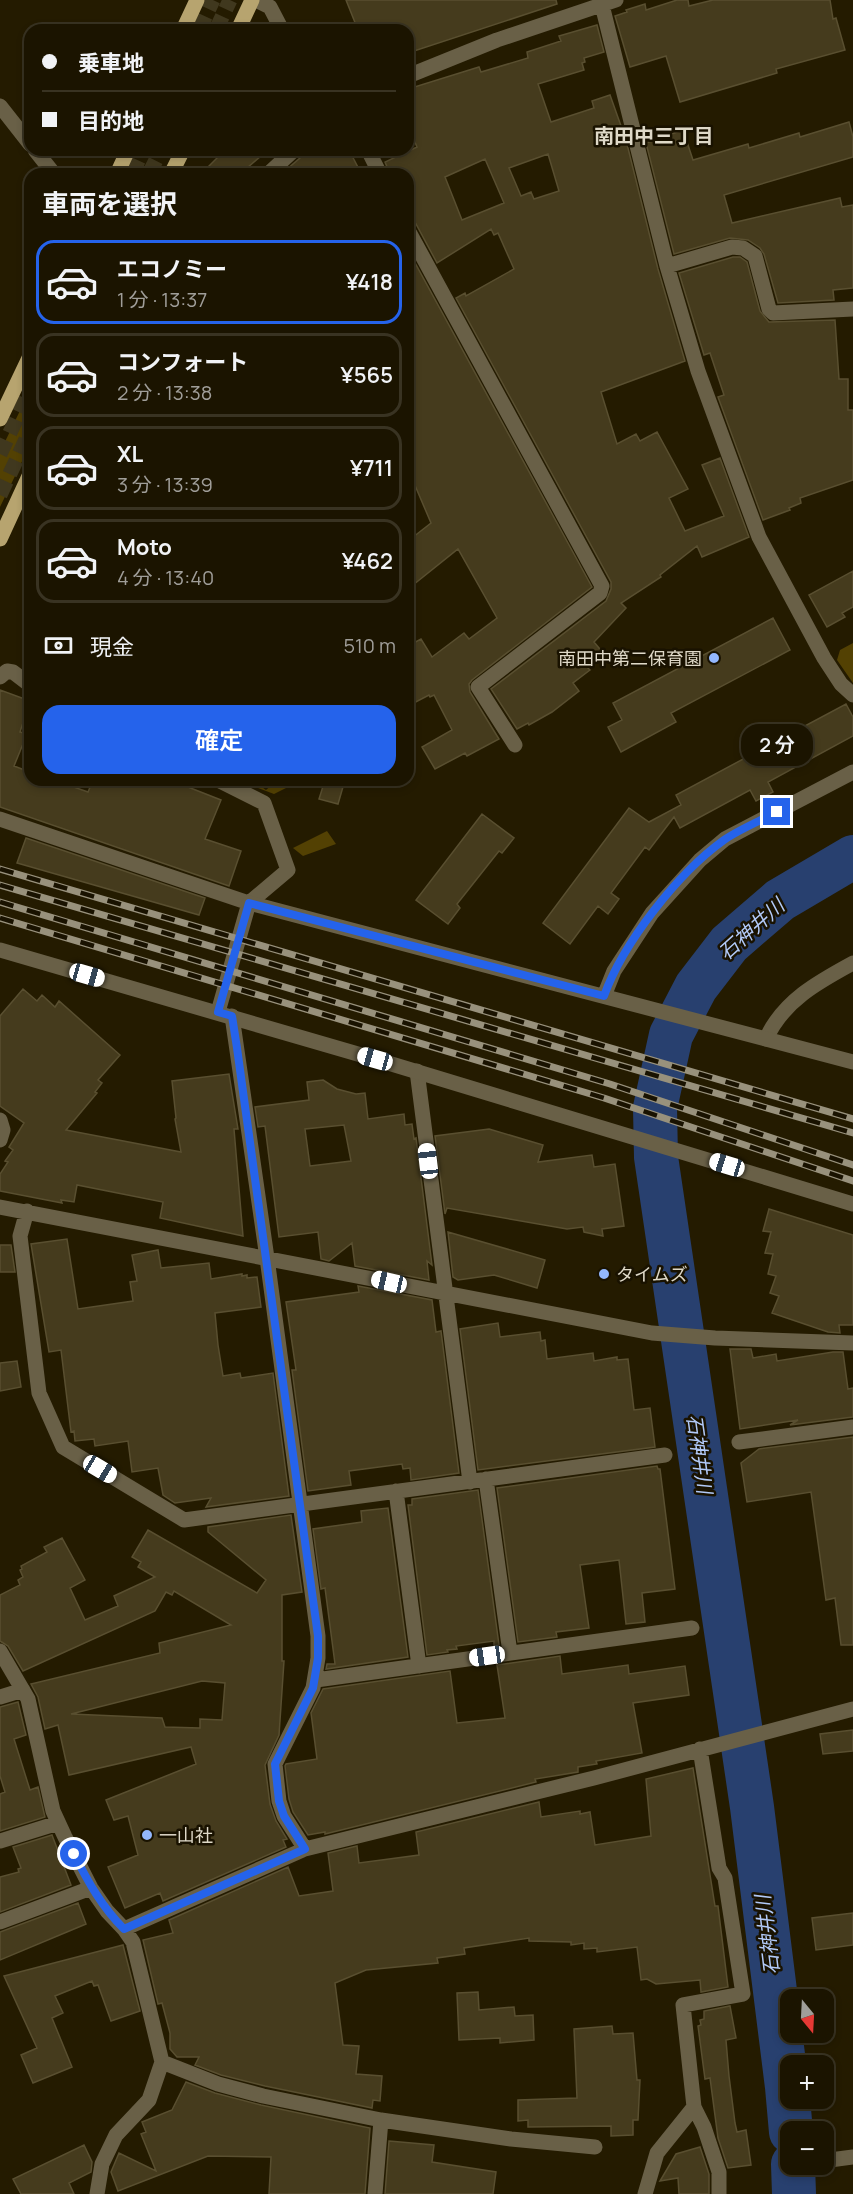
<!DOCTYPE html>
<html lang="ja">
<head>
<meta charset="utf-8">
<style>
	body { margin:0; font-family:Manrope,"Noto Sans JP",sans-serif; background:#241d0a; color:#f1f3f6; height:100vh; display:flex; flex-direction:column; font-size:22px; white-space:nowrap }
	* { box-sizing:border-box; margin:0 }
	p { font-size:20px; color:#a09e99 }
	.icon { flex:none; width:33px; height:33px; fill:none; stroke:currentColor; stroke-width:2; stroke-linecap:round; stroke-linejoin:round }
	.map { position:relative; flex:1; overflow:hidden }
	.side { position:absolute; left:24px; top:168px; width:390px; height:618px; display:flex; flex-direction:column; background:#1b1400; border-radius:18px; box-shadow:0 3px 9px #0003,0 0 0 2px #393322 }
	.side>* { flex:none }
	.top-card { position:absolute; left:24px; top:24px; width:390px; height:132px; border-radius:18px; box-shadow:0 3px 9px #0003,0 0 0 2px #393322; display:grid; align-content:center; height:132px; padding:0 18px; background:#1b1400 }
	.needle { width:39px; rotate:162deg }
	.fabs { position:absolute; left:780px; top:1989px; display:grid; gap:12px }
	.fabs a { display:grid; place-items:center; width:54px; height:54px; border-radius:12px; background:#1b1400; box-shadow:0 3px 9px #0003,0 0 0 2px #393322; font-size:30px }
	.end { position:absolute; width:27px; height:27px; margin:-14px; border:8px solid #2563eb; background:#fff; box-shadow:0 0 0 3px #fff }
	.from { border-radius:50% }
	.bubble { position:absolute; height:42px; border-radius:18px; background:#1b1400; box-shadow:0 3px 9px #0003,0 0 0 2px #393322; font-size:20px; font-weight:600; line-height:42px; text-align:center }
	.car { position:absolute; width:18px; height:36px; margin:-18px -9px; border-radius:8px; box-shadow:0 0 4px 2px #0007; background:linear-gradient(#fff 24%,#345 0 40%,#fff 0 76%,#345 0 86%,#fff 0) }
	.top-card b { display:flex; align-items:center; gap:21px; height:57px; font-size:22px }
	.top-card b+b { border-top:2px solid #393322 }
	.top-card i { width:15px; height:15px; background:#f1f3f6 }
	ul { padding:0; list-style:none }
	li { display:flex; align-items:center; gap:18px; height:84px; margin:0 12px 9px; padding:0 6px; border:3px solid #393322; border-radius:18px }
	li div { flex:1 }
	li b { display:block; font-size:22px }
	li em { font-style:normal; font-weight:600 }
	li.active { border-color:#2563eb }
	li>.icon { width:54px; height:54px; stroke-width:1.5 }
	h2 { padding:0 18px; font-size:27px; line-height:72px }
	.pay { display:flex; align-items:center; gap:15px; height:66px; padding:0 18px; font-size:22px }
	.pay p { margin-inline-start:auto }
	.action { display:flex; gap:12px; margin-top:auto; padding:12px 18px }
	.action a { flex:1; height:69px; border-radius:18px; background:#2563eb; color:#fff; font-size:24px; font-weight:600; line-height:69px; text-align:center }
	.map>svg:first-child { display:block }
	.green { fill:#534103 }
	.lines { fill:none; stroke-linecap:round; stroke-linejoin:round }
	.river { stroke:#28406f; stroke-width:44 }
	.building { fill:#453b1d; stroke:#594f30; stroke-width:1.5; fill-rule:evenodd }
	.primary-tunnel { stroke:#40381e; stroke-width:15; stroke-dasharray:15 8; stroke-linecap:butt }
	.minor { stroke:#696047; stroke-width:15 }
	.tertiary { stroke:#696047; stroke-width:15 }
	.primary { stroke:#b7a46f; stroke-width:15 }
	.rail-casing { stroke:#98917c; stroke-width:7 }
	.rail { stroke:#191200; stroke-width:4.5; stroke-dasharray:14; stroke-linecap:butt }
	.route { stroke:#2563eb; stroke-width:8 }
	.poi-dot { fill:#93b7fd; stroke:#191200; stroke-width:2 }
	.labels { text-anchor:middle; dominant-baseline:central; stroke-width:5; stroke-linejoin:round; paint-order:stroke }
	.poi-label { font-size:18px; fill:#dfd9c8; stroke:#191200; text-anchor:start }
	.neighbourhood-label { font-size:20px; font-weight:bold; fill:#dfd9c8; stroke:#191200 }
	.water-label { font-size:20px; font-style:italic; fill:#b2caf8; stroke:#191200 }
</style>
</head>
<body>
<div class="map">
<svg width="853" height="2194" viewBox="0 0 853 2194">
	<rect width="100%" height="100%" fill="#241b00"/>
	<path class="green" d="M30,390V445L0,507V452Z
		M853,643V683L837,660L840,650Z
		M252,780L266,790L277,780L300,781L274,794L250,785Z
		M327,831L336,844L303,856L293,848Z"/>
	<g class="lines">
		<path class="river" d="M791,2132L787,2087L752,1807L656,1157L655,1108L671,1035L696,987L729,944L780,900L853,857
			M793,2164L794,2194"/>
	</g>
	<path class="building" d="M346,0H556L557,4L408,53V30H358Z
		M677,0H688L689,6L713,0H830L833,19L836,18L845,50L776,69L777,73L680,102L666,56L630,67L615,16L627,12L626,10L645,4L646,10Z
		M597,25L604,52L584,58L585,62L582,63L584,70L538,84L551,122L594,108L592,101L610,95L626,140L658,269L685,361L601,392L617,444L636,434L640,441L657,432L688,489L669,498L685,531L724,516L702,465L720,458L749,537L702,557L697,546L660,575L661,577L621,603L626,608L594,642L604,654L587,667L590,670L573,683L579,691L552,712L529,725L528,723L517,729L491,689L606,601L611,589V582L456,298L465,293L466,296L514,269L498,233L494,235L491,229L437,263L408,209V174H390L385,162L417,147L408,125V89L479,67L481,72L528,58L527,52L561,41L559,36ZM548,154L559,191L534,199L531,192L521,196L509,168ZM485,159L504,203L462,220L445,177Z
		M849,122L853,137V157L724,195L732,223L840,198L842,207L853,205V288L833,290L834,300L778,303L764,254L760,248L748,240L730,238L674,254L646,143L683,130L693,160L748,144L749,148L799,133L800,137Z
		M225,150H268L240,174H201Z
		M303,150H349L361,173L367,170L369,174H287L285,171L301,157Z
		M408,250L592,587L472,680L469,684L470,692L499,739L467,756L465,753L435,769L422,747L452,730L434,695L430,697L429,695L408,706V646L421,639L432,657L464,633L469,639L497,618L458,549L408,589V541L431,523L408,469Z
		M733,257H740L747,262L760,311L769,322L835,320L839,379H848V410H853V480L800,498L801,503L789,508L790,510L763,520L718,397L724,395L710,353L704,355L679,273Z
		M853,571V607L842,613L845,617L827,627L809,595Z
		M773,618L790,650L671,713L676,722L621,752L608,727L622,720L613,703Z
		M0,690L30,701L20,732L27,734L14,766L30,772V780H54L88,792L93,780H191L188,787L221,800L205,839L241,851L229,886L0,807Z
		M846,704L853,717V736L768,782L773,792L756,801L750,790L680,828L674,817L649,850L645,847L611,893L619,899L608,914L598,906L570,944L543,923L629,808L649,822L681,805L676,795Z
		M325,780H345L338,804L319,799Z
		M482,814L514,838L502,853L499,851L457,904L460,908L448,924L416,900Z
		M26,838L205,898L199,915L17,863Z
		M23,989L37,1001L42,995L55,1007L59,1001L120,1055L98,1080L102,1083L95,1092L97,1093L66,1130L181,1152L175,1119L176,1118L172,1081L229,1074L238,1129H234L243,1236L160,1218L163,1202L77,1185L74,1202L61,1200L62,1203L0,1191V1174L8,1162L5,1161L13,1150L9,1147L24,1123L0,1106V1016Z
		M323,1080L337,1089L356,1094L365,1093L368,1119L404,1114L405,1125L412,1124L414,1139L416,1138L432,1265L427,1261L429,1280L355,1266L352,1243L329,1261L321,1259L318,1232L279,1237L265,1126L258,1127L255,1107L309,1100L307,1082ZM344,1125L351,1161L310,1166L305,1129Z
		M489,1129L543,1145L538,1162L592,1155L594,1167L615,1164L624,1226L602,1229L603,1236L584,1232L583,1227L567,1229L447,1208L445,1214L435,1136Z
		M769,1209L853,1235V1325H839L840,1333L828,1332L772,1313L779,1296L770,1293L776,1276L768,1274L773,1254L765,1253L771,1232L763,1231Z
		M448,1232L545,1260L537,1288L494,1275L458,1280L453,1277Z
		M67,1239L78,1309L133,1301L130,1282L137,1281L132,1255L158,1250L161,1268L209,1263L211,1279L242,1274V1276L247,1275V1278L257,1277L261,1307L215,1313L218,1345L223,1376L240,1373L241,1378L273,1373L289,1496L206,1507L211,1498L175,1503L163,1495L158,1468L132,1472L128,1441L95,1446L94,1439L75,1441L74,1431L71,1432L61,1350L49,1352L31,1244Z
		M0,1245H11L15,1272H0Z
		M358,1286L432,1300L436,1332L441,1331L459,1473L411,1480L410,1468L403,1469L402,1464L349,1471L351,1485L308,1491L292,1370H296L286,1302L359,1292Z
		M498,1323L500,1337L540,1332L541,1341L545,1340L547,1359L593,1353L594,1361L617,1357V1360L628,1359L634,1410L650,1408L655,1447L478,1470L460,1329Z
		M730,1349H751L753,1358L776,1354L777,1361L833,1352H843L848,1389L853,1388V1417L790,1425L798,1420L740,1429Z
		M17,1361L21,1387L0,1391V1363Z
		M853,1437V1645H841L835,1598L826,1600L811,1492L747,1502L741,1463L759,1449Z
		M657,1466L658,1469H660L675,1589L642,1593L645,1622L626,1624L619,1560L580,1565L589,1628L556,1632L557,1637L518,1642L497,1488Z
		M478,1490L499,1645L494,1646V1641L456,1646L457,1649L447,1650L448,1652L427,1655L408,1505H412V1499Z
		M388,1508L408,1657L326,1669L327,1664H335L325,1588L321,1589L313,1529L362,1522L361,1511Z
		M291,1515L302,1592L282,1595V1661H284L279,1735L265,1765L270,1804L276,1821L287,1839L283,1840L286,1847L163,1901L160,1893L125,1908L108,1867L138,1855L128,1816L114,1820L106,1800L196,1764L191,1747L69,1775L58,1725L45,1729L38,1697L31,1684L160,1653L159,1643L231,1625L174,1591L172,1595L166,1592L155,1611L23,1671L8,1646L0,1641V1595L20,1585L18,1580L23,1577L20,1570L22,1569L21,1566L47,1552L44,1547L62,1538L85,1580L70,1588L85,1620L118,1606L114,1596L155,1577L138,1567L141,1562L132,1557L148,1530L257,1593L266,1580L208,1532V1527ZM202,1681L225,1683L222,1720L200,1719V1728L165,1727L162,1718L71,1714Z
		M560,1656L562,1674L628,1665L629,1674L685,1666L689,1695L633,1703L642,1753L596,1761L597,1764L578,1767V1772L535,1779L536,1782L325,1834V1832L308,1835L293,1812L289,1799L285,1766L286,1764L317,1759L311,1713L323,1689L450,1671L457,1723L505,1718L497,1665Z
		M18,1702L26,1735L14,1739L30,1790L38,1787L45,1817L0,1831V1794L5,1792L0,1776V1707Z
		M853,1730V1751L823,1754L820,1734Z
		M693,1768L715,1906H718L728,1987L701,1992L700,1980L656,1984L647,1979L641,1980L637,1947L597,1952V1948L584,1949V1943L571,1945V1942L529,1941V1938L464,1948L465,1954L437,1958L438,1963L366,1970L335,1983L343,2045L359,2046L356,2074L382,2076L380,2101L373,2100L372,2108L265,2086L221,2075L195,2065L199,2057H177L170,2049V2033L162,2003L158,2004L143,1940L173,1933L169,1920L288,1867L299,1896L333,1891L328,1853L357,1846L359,1863L419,1855L416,1832L539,1802L541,1817L580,1811V1814L590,1812L595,1845L651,1836L646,1779Z
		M52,1835L71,1885L0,1912V1877L19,1872L18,1869L21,1868L13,1847Z
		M78,1903L86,1924L0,1960V1932Z
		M853,1913V1945L816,1950L812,1918Z
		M123,1945L140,2011L111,2021L98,1985L94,1986L92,1981L55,1996L63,2013L52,2018L72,2067L33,2083L21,2055L37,2048L4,1976Z
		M478,1992L479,2010L514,2007L515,2016L533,2015L534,2040L500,2043V2038L459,2040L457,1993Z
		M730,2006L736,2038L726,2040L729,2076L735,2123L737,2132L746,2130L751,2165L728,2168L718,2138L710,2078L705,2079L698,2026L701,2025L700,2020L704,2019V2011Z
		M612,2026L613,2034L633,2033L637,2080H640L638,2120H633V2135L611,2136V2126L528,2127V2120L518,2121V2100L577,2098L574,2029Z
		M186,2082L215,2093L261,2105L370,2128L365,2194H269L271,2157L208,2156L118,2191L111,2172L119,2153L156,2171L141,2134L146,2132L142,2122L172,2110Z
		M389,2141L434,2145L432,2162L496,2172L493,2194H385Z
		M84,2145L92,2162L91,2172L69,2183L74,2194H21L13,2179Z
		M700,2147L709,2174V2194H679L678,2178L660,2181L676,2154Z"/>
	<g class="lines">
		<path class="primary-tunnel" d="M199,30L213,0
			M216,30L230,0
			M132,174L143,150
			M149,174L161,150
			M0,454L30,390
			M0,495L30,431"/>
		<path class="minor" d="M256,0L270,7L282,30
			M602,5L667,266L698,371L759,537L824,658L841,684L853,695
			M408,76L497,40L616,0
			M0,106L30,144
			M35,150L54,174
			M368,150L380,174
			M268,174L294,150
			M408,230L602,586L600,593L478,687L515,745
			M667,266L732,247L743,248L755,256L769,309L773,313L853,309
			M0,677L7,671L13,672L30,685
			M0,819L249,903
			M218,1012L249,903L288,870L264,803L218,780
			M232,1016L267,1258L318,1636V1658L313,1688L275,1764L279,1801L284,1816L305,1849
			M766,1039C783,1001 818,982 853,963
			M417,1071L470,1482
			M0,1120L3,1130L0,1140
			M0,1207L652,1333L715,1338L853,1343
			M27,1211L20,1236L39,1393L63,1447L184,1520L665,1455
			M739,1442L853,1427
			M486,1479L510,1653
			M396,1491L419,1666
			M0,1651L28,1699L53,1811L65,1837L91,1888L107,1911L124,1929L133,1942L162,2062L149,2100L116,2135L102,2164L97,2194
			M316,1680L692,1628
			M0,1697L23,1690
			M700,1749L719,1868L725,1878L743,1994L683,2005L694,2107L704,2127L719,2172V2194
			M0,1841L58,1823
			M0,1922L91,1888
			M124,1929L305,1849L594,1778L853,1709
			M162,2062L218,2084L263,2096L381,2120L511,2139L595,2147
			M830,2160L853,2157
			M375,2194L381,2120
			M645,2194L657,2153L694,2107"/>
		<path class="tertiary" d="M249,903L853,1062
			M0,950L375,1059L853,1204
			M604,996L614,971L652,913L700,860L725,839L853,772"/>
		<path class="primary" d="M183,30L197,0
			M238,30L252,0
			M117,174L128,150
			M171,174L183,150
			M0,419L30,356
			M0,539L30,474"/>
		<g class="rail-casing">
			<path id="rail" d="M0,869L853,1119
				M0,885L853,1133
				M0,902L610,1084L853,1165
				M0,918L604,1098L853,1181"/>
		</g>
		<use href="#rail" class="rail"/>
	</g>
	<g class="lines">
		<path class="route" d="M74,1854C88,1882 102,1907 124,1929L305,1849L284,1816L279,1801L275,1764L313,1688L318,1658V1636L237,1048L232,1016L218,1012L249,903L604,996C623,943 678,873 724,840C740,829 760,821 777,812"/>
	</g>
	<g class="poi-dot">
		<circle cx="714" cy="658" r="6"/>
		<circle cx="604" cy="1274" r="6"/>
		<circle cx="147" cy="1835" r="6"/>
	</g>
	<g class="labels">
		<g class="poi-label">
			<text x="702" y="658" text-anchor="end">南田中第二保育園</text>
			<text x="616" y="1274">タイムズ</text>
			<text x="159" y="1835">一山社</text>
		</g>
		<g class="neighbourhood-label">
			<text x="654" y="135">南田中三丁目</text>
		</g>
		<g class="water-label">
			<text transform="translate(751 929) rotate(-42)">石神井川</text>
			<text transform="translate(700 1454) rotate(82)">石神井川</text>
			<text transform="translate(767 1935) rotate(-97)">石神井川</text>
		</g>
	</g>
</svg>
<div class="fabs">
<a><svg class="needle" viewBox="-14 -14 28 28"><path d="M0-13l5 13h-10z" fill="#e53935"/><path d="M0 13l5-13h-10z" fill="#a09e99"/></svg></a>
<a>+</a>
<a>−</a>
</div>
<i class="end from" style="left:74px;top:1854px"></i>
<i class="end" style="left:777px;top:812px"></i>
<div class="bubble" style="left:741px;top:724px;width:72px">2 分</div>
<i class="car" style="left:87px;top:975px;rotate:106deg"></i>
<i class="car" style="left:375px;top:1059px;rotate:286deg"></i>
<i class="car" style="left:428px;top:1161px;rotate:353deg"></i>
<i class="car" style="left:727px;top:1165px;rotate:287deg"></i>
<i class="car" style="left:389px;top:1282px;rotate:283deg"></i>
<i class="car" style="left:100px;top:1469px;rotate:121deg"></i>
<i class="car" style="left:487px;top:1656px;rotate:262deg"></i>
<div class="top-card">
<b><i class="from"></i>乗車地</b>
<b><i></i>目的地</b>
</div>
<section class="side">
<h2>車両を選択</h2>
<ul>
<li class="active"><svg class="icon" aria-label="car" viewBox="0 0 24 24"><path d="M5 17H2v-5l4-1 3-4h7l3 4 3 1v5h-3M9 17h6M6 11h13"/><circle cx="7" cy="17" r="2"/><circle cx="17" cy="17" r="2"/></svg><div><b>エコノミー</b><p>1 分 · 13:37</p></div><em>¥418</em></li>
<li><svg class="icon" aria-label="car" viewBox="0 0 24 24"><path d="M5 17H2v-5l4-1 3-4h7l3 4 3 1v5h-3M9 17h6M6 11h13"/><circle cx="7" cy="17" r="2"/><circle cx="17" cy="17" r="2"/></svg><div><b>コンフォート</b><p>2 分 · 13:38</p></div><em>¥565</em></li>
<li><svg class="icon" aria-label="car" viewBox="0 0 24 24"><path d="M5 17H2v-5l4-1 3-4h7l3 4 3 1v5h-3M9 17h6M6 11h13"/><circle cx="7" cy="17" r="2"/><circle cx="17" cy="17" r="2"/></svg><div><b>XL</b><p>3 分 · 13:39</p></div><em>¥711</em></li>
<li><svg class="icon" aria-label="car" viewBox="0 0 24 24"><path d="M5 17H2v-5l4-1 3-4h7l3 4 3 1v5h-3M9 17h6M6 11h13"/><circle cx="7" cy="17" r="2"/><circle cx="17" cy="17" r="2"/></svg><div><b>Moto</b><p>4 分 · 13:40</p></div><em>¥462</em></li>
</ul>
<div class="pay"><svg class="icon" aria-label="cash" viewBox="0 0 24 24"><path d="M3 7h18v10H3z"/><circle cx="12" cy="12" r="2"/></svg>現金<p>510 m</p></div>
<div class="action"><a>確定</a></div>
</section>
</div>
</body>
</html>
